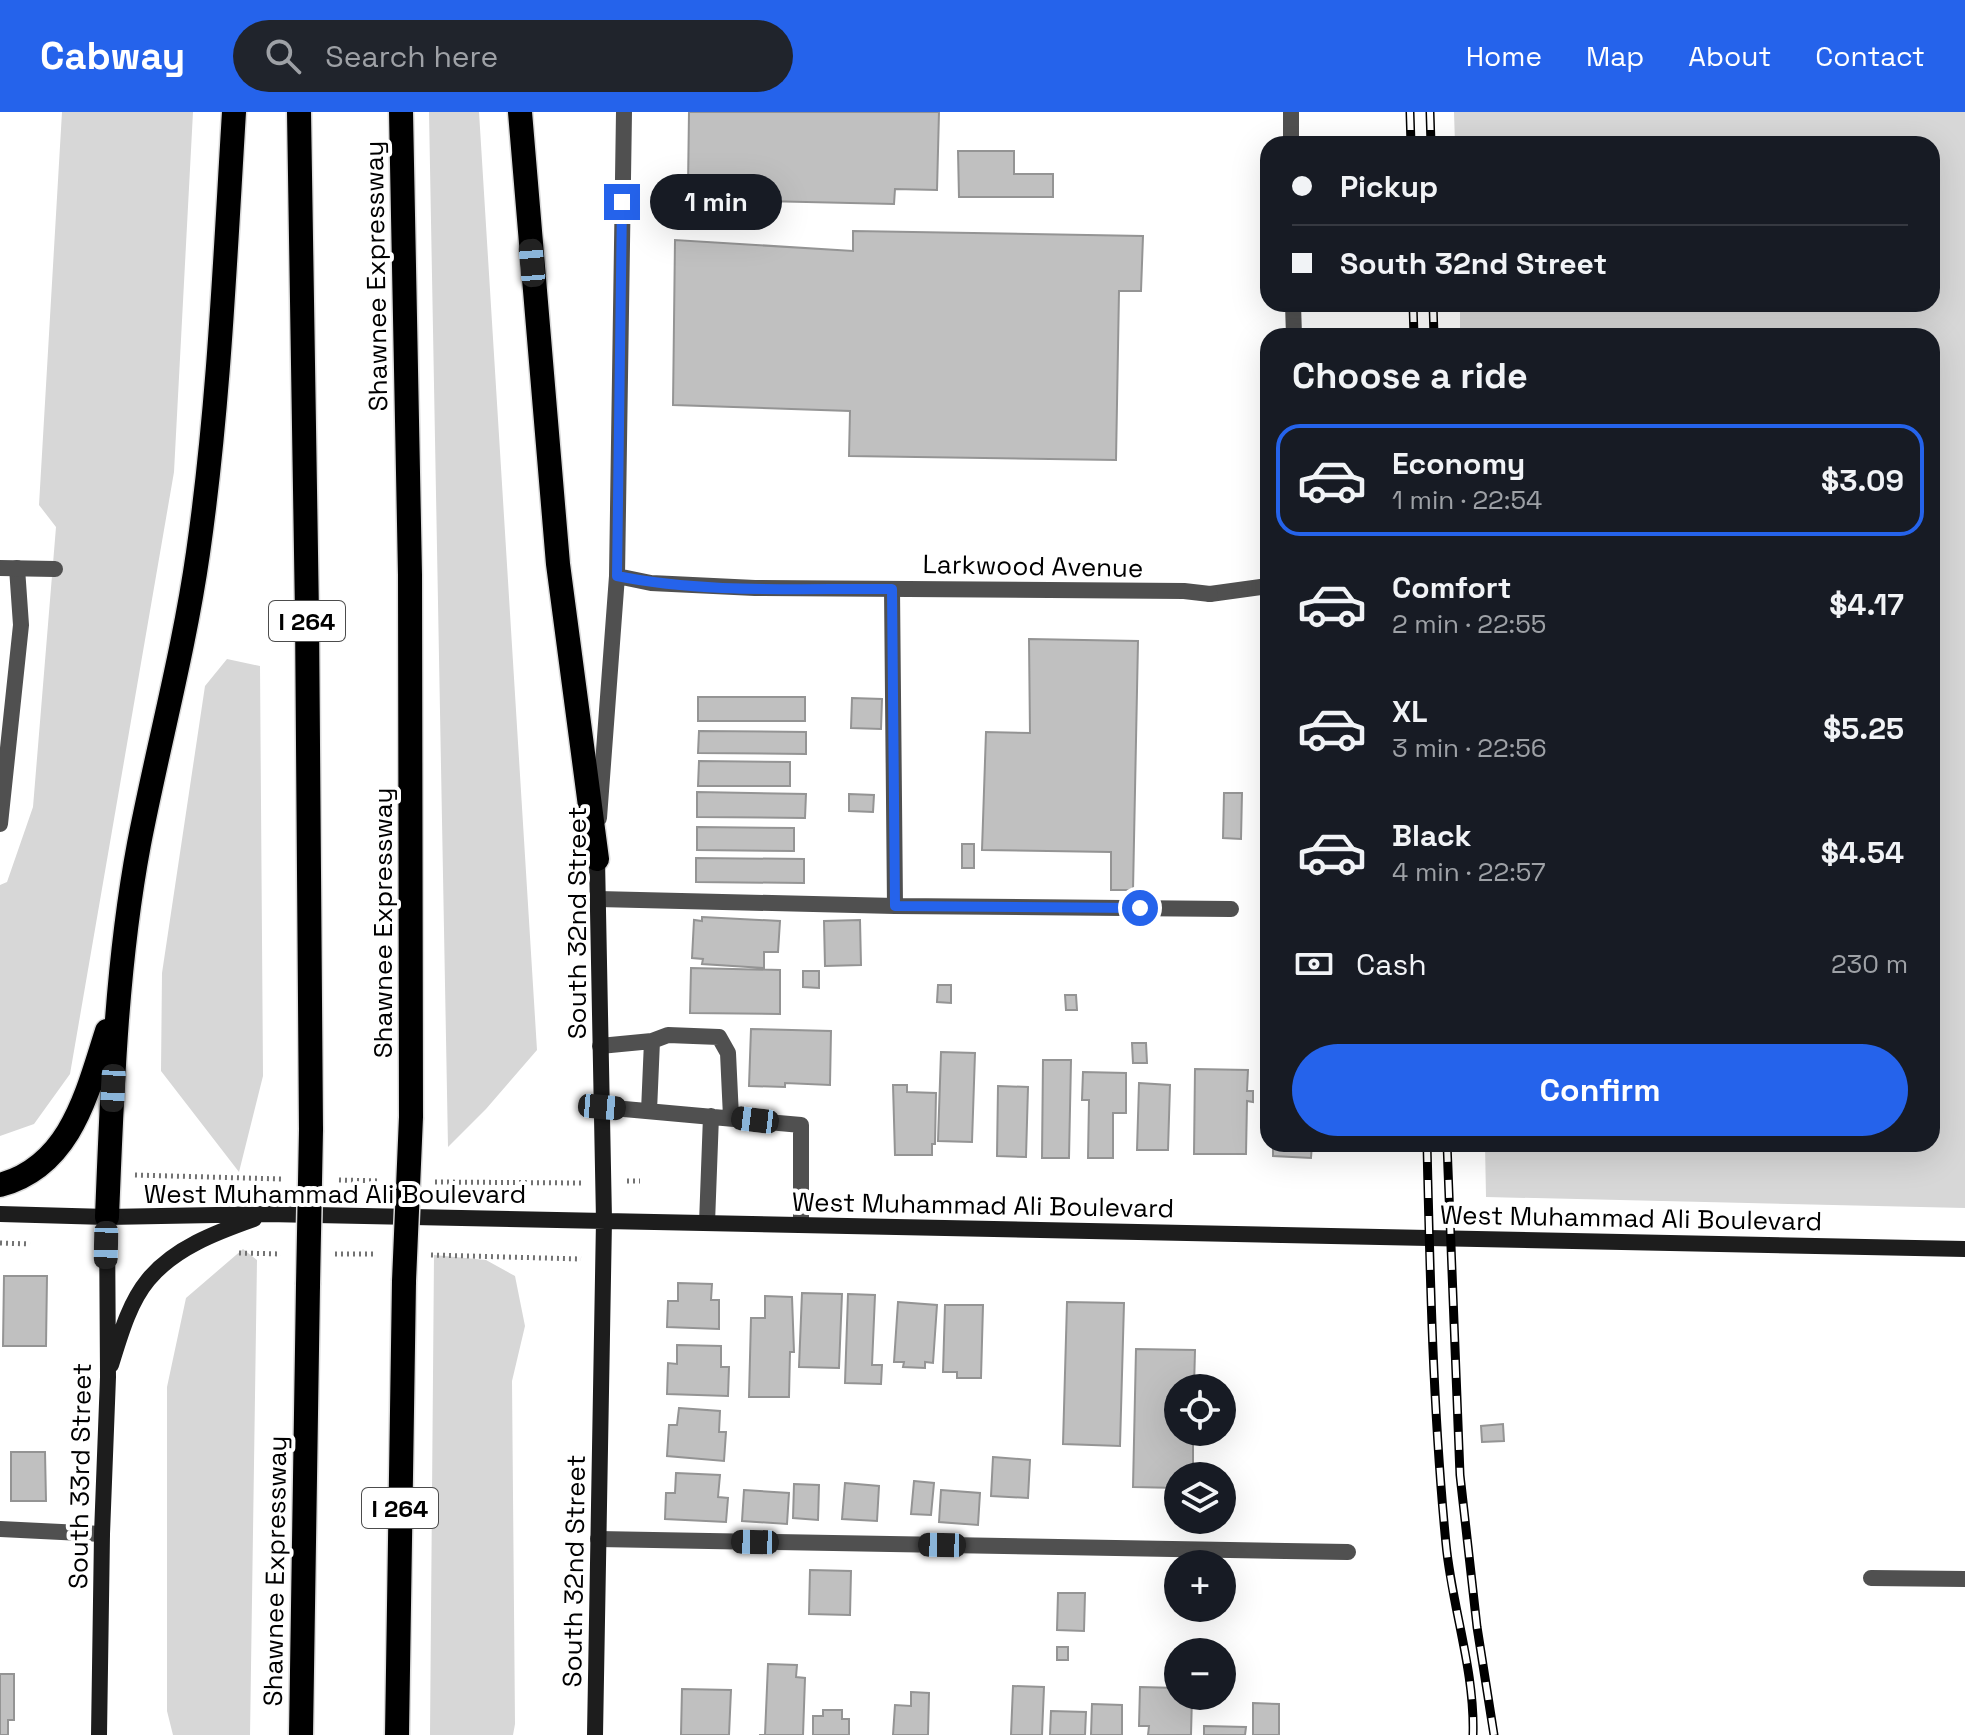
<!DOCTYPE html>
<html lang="en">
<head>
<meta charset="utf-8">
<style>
	body { margin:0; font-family:"Space Grotesk",sans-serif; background:#20242c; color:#f1f3f6; height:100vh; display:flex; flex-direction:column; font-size:30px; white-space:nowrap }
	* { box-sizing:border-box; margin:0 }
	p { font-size:26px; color:#9ea1a6 }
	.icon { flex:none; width:44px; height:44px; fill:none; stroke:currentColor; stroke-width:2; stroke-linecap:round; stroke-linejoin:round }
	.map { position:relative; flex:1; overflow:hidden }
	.details { position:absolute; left:1260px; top:216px; width:680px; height:824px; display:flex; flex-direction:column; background:#171b24; border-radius:24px; box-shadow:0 8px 32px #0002 }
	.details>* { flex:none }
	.top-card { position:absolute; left:1260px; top:24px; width:680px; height:176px; border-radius:24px; box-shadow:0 8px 32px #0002; display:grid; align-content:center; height:176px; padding:0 32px; background:#171b24 }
	.fabs { position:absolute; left:1164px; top:1262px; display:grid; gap:16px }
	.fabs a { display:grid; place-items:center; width:72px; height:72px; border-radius:50%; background:#171b24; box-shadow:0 8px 32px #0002; font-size:40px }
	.end { position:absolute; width:36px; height:36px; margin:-18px; border:10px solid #2563eb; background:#fff; box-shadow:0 0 0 4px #fff }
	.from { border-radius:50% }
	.bubble { position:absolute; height:56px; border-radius:28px; background:#171b24; box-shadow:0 8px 32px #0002; font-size:26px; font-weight:700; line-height:56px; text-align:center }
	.car { position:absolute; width:24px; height:48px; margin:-24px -12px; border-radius:10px; box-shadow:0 0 6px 2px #0007; background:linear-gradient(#222 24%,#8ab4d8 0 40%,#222 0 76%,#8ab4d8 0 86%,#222 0) }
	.top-card b { display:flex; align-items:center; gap:28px; height:76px; font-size:30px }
	.top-card b+b { border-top:2px solid #363941 }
	.top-card i { width:20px; height:20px; background:#f1f3f6 }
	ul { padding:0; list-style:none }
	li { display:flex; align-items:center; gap:24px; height:112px; margin:0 16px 12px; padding:0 16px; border:4px solid transparent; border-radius:24px }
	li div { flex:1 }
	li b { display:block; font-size:30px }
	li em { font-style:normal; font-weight:700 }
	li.current { border-color:#2563eb }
	li>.icon { width:72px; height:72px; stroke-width:1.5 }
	h2 { padding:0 32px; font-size:36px; line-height:96px }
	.pay { display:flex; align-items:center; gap:20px; height:88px; padding:0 32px; font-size:30px }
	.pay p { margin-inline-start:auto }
	.button { display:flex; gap:16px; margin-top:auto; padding:16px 32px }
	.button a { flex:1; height:92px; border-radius:48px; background:#2563eb; color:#fff; font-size:32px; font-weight:700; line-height:92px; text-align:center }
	header { display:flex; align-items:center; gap:48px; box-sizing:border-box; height:112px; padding:0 40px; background:#2563eb; color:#fff }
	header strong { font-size:38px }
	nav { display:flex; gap:44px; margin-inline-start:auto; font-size:28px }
	.search { width:560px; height:72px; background:#20242c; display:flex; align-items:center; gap:20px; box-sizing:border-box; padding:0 28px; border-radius:44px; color:#9ea1a6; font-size:30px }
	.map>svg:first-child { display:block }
	.green { fill:#d7d7d7 }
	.building { fill:#c0c0c0; stroke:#949494; stroke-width:2 }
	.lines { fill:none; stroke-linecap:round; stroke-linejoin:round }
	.highway-casing { stroke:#dbdbdb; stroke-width:27 }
	.path { stroke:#727272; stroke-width:5; stroke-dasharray:2 4; stroke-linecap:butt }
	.lane { stroke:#505050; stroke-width:16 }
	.street { stroke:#505050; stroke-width:16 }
	.secondary { stroke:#1d1d1d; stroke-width:16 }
	.highway { stroke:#000; stroke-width:24 }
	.rail-casing { stroke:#000; stroke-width:9 }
	.rail { stroke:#fff; stroke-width:6; stroke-dasharray:18; stroke-linecap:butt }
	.highway-bridge-casing { stroke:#dbdbdb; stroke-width:27; stroke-linecap:butt }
	.highway-bridge { stroke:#000; stroke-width:24 }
	.route { stroke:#2563eb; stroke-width:10 }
	.labels { text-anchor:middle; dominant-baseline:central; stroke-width:8; stroke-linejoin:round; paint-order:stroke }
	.shield { fill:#fff; stroke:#4c4c4c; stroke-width:2 }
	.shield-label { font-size:24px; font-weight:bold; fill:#000 }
	.street-label { font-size:26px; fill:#000; stroke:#fff }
</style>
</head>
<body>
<header>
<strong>Cabway</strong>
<div class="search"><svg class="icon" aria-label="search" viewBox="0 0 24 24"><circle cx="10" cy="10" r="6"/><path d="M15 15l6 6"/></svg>Search here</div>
<nav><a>Home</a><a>Map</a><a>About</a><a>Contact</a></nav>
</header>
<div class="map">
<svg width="1965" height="1623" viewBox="0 0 1965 1623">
	<rect width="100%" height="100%" fill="#fff"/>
	<path class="green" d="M62,0H193L174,360L70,962L34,1012L0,1024V773L7,770L33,695L56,415L39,393Z
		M429,0H479L537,938L486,997L448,1035Z
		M1454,0H1965V1096L1486,1085L1485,1032H1932V224H1460V192H1932V32H1455Z
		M227,547L260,554L263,964L239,1060L161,959L162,861L205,574Z
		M243,1137L257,1148L250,1623H173L167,1599V1275L186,1186Z
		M434,1143L486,1148L515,1164L525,1214L512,1269L515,1612L513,1623H430Z"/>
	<path class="building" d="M689,0H939L937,78L895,77L894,92L711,88V76L688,75Z
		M958,39H1014V62H1053V85H959Z
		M853,119L1143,124L1141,179H1119L1116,348L849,344L850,299L673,293L675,128L853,139Z
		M1029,527L1138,529L1133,778H1111V740L982,738L986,620L1030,621Z
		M698,585H805V609H698Z
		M852,586L882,587L881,617L851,616Z
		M699,619L806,620V642L698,641Z
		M699,649L790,650V674H698Z
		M697,680L806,682L805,706L697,705Z
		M1224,681H1242L1241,727L1223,726Z
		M849,682L874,683L873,700L849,699Z
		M697,715L794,716V739L697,738Z
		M962,732H974V756H962Z
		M696,746L804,747V771L696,770Z
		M702,805L780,809L778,840H764V856L702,852L703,847L692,846L694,808L702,809Z
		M860,808L861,853L825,854L824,809Z
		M691,856L780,858V902L690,901Z
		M803,859H819V876L803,875Z
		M938,873H951V891L937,890Z
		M1065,883H1076L1077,898H1066Z
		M751,917L831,919L830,973L785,971V975L749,974Z
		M1132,931H1146L1147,951H1133Z
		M941,940L975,941L972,1030L938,1029Z
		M1043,948H1071L1069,1046H1042Z
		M1195,957L1248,958L1247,979H1253V990L1247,989L1246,1042H1194Z
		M1083,960L1126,961V1001H1113V1046H1088L1089,988H1082Z
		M1139,971L1170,973L1168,1038H1137Z
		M893,973H907V980L936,981L935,1032H932V1043H895Z
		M998,974L1028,975L1026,1045L997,1044Z
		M1273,1032H1312L1311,1046L1273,1044Z
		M4,1164H47L46,1234H3Z
		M678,1171L712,1172L711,1188H719V1217L667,1215L668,1189H678Z
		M802,1181L842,1182L839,1256L799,1255Z
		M848,1182L875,1183L872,1253H882L881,1272L845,1271Z
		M765,1184L792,1185L794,1240H790L789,1285H749L751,1206H765Z
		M898,1190L937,1193L933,1251L925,1250V1256L903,1255L904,1250H894Z
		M1067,1190L1124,1191L1120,1334L1063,1332Z
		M945,1193H983L981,1266H957V1260H943Z
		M677,1233L721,1234V1255H729L728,1284L667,1282L668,1251L677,1252Z
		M1136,1237L1195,1238L1194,1276H1178V1320H1193V1364H1178V1376L1133,1375Z
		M679,1296L720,1299L719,1320H726L724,1349L667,1344L669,1313H677Z
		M1503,1312L1504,1329L1482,1330L1481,1314Z
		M11,1340H45L46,1389H11Z
		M993,1345L1030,1348L1028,1386L991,1384Z
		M676,1361L720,1363L718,1385L728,1386L726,1410L665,1407L666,1381H675Z
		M914,1369L934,1371L931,1403L911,1402Z
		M845,1371L879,1374L877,1409L842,1407Z
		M794,1372L819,1373L818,1408L793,1406Z
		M744,1378L789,1381L787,1412L742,1409Z
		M941,1378L980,1381L978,1413L939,1410Z
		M810,1458L851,1459L850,1503L809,1502Z
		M1058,1481H1085L1084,1519L1057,1518Z
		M1057,1535H1068V1548H1057Z
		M768,1552L797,1553L796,1565L805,1566L803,1623H759H765Z
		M0,1562H14V1608H8V1623H0Z
		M1013,1574L1044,1575L1042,1623H1011Z
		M1140,1575L1178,1576V1584H1192L1191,1623H1148L1149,1614H1139Z
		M682,1577L731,1578L729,1623H681Z
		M911,1580L929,1581L928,1623H893L895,1593L911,1594Z
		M1253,1591L1279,1592V1623H1253Z
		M1092,1592L1122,1593V1623H1091Z
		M823,1598H842V1607H849V1623H813V1604H823Z
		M1051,1599L1086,1600L1085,1623H1050Z
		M1204,1614L1246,1615L1245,1623H1204Z"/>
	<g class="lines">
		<g class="highway-casing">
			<path id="highway" d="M299,0L307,503L311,1018
				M401,0L410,463L411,1005
				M520,0L558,452L597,747
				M0,1073C71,1054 87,981 107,919
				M107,1105C112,980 116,855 139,732C158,634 184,539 198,441C219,295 225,147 234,0
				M301,1623L308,1173
				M397,1623L404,1169"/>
		</g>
		<path class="path" d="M135,1063L281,1067
			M339,1068L381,1069
			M627,1069H640
			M435,1070L581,1071
			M0,1131L30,1132
			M239,1141L281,1142
			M335,1142H377
			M431,1143L581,1147"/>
		<path class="lane" d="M1291,0V32
			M1293,192L1294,224
			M892,477L895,794L1231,797
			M1210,482L1268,474
			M0,712L21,513L17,456
			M598,787L895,794
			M600,934L652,929L668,923L719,925L728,941L731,1005
			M602,995L801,1013V1113
			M649,999L652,929
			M707,1111L711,1004
			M0,1417L102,1422
			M598,1427L1348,1440
			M1871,1466L1965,1467"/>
		<path class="street" d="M0,456L55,457
			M617,464L651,471L755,476L1184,479L1210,482
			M599,706L617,464L624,0"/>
		<path class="secondary" d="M0,1102L107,1105L267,1102L1965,1137
			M111,1253C120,1224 129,1191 148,1168C174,1136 217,1120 254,1107
			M99,1623L102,1422L108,1265L107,1105
			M595,1623L604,1108L597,747"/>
		<use href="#highway" class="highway"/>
		<g class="rail-casing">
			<path id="rail" d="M1410,0L1411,32
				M1430,0L1431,32
				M1413,192L1414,224
				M1433,192L1434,224
				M1427,1032C1430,1165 1433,1299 1446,1432C1452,1495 1475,1559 1473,1623
				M1447,1032L1460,1363L1477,1515L1494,1623"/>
		</g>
		<use href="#rail" class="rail"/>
		<g class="highway-bridge-casing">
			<path id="highway-bridge" d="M404,1169L411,1005
				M308,1173L311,1018"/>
		</g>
		<use href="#highway-bridge" class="highway-bridge"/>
	</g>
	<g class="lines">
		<path class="route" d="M622,90L617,464C706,482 801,476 892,477L895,794L1140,796"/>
	</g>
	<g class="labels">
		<g class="shield">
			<rect x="269" y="489" width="76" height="40" rx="6"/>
			<rect x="362" y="1376" width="76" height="40" rx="6"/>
		</g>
		<g class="shield-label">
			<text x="307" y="509">I 264</text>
			<text x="400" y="1396">I 264</text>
		</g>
		<g class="street-label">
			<text transform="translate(376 164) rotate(-91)">Shawnee Expressway</text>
			<text transform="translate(1033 454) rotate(1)">Larkwood Avenue</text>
			<text transform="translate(383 811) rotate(-90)">Shawnee Expressway</text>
			<text transform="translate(577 811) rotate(-90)">South 32nd Street</text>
			<text x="335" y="1082">West Muhammad Ali Boulevard</text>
			<text transform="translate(983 1093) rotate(1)">West Muhammad Ali Boulevard</text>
			<text transform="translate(1631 1106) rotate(1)">West Muhammad Ali Boulevard</text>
			<text transform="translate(80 1364) rotate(-89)">South 33rd Street</text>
			<text transform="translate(275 1459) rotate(-89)">Shawnee Expressway</text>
			<text transform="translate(574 1459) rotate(-89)">South 32nd Street</text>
		</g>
	</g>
</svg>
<div class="fabs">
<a><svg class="icon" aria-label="locate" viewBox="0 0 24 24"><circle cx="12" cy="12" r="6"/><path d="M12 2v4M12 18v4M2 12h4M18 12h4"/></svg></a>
<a><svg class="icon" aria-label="layers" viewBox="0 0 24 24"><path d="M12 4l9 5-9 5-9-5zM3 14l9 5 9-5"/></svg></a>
<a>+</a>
<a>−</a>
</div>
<i class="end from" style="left:1140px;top:796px"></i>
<i class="end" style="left:622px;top:90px"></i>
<div class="bubble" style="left:650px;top:62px;width:132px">1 min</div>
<i class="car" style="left:532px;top:151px;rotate:355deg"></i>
<i class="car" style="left:113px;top:976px;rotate:183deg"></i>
<i class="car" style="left:602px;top:995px;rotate:95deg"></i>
<i class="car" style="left:755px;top:1008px;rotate:277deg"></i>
<i class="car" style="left:106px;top:1133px;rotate:181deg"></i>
<i class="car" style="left:755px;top:1430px;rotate:271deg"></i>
<i class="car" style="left:942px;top:1433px;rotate:271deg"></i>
<div class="top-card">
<b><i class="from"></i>Pickup</b>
<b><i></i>South 32nd Street</b>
</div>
<section class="details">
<h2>Choose a ride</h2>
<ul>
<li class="current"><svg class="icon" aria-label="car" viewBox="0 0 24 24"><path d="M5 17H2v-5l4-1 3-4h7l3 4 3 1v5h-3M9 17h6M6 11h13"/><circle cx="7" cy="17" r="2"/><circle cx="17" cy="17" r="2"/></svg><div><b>Economy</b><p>1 min · 22:54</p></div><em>$3.09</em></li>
<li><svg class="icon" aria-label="car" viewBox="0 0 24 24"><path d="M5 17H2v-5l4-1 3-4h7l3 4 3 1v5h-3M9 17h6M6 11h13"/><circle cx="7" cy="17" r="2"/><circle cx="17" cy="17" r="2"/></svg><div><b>Comfort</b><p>2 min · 22:55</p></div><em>$4.17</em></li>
<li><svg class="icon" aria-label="car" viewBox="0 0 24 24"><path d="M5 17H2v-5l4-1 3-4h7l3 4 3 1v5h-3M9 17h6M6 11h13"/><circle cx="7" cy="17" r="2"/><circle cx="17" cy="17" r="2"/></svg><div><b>XL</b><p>3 min · 22:56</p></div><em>$5.25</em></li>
<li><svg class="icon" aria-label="car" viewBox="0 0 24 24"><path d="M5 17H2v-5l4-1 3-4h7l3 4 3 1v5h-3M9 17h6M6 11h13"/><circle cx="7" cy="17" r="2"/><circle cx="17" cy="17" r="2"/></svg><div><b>Black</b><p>4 min · 22:57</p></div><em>$4.54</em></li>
</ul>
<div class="pay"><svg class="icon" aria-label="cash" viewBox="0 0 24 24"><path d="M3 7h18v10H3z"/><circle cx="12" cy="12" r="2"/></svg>Cash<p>230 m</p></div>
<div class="button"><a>Confirm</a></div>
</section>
</div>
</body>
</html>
